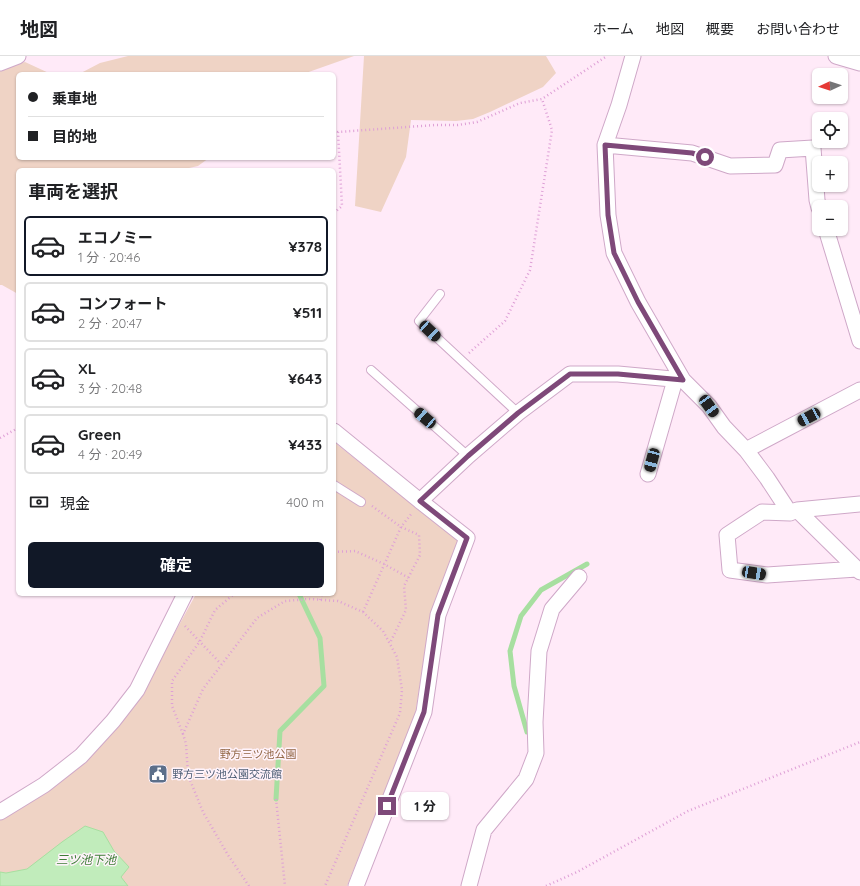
<!DOCTYPE html>
<html lang="ja">
<head>
<meta charset="utf-8">
<style>
	body { margin:0; font-family:Quicksand,"Noto Sans JP",sans-serif; background:#f6f6f6; color:#202124; height:100vh; display:flex; flex-direction:column; font-size:15px; white-space:nowrap }
	* { box-sizing:border-box; margin:0 }
	p { font-size:13px; color:#757577 }
	.icon { flex:none; width:22px; height:22px; fill:none; stroke:currentColor; stroke-width:2; stroke-linecap:round; stroke-linejoin:round }
	.map { position:relative; flex:1; overflow:hidden }
	.panel { position:absolute; left:16px; top:112px; width:320px; height:428px; display:flex; flex-direction:column; background:#fff; border-radius:6px; box-shadow:0 1px 3px #0004 }
	.panel>* { flex:none }
	.hud { position:absolute; left:16px; top:16px; width:320px; height:88px; border-radius:6px; box-shadow:0 1px 3px #0004; display:grid; align-content:center; height:88px; padding:0 12px; background:#fff }
	.needle { width:26px; rotate:267deg }
	.tools { position:absolute; left:812px; top:12px; display:grid; gap:8px }
	.tools a { display:grid; place-items:center; width:36px; height:36px; border-radius:6px; background:#fff; box-shadow:0 1px 3px #0004; font-size:20px }
	.end { position:absolute; width:18px; height:18px; margin:-9px; border:5px solid #7e4979; background:#fff; box-shadow:0 0 0 2px #fff }
	.from { border-radius:50% }
	.bubble { position:absolute; height:28px; border-radius:6px; background:#fff; box-shadow:0 1px 3px #0004; font-size:13px; font-weight:700; line-height:28px; text-align:center }
	.car { position:absolute; width:12px; height:24px; margin:-12px -6px; border-radius:5px; box-shadow:0 0 3px 1px #0007; background:linear-gradient(#222 24%,#8ab4d8 0 40%,#222 0 76%,#8ab4d8 0 86%,#222 0) }
	.hud b { display:flex; align-items:center; gap:14px; height:38px; font-size:15px }
	.hud b+b { border-top:1px solid #e0e0e0 }
	.hud i { width:10px; height:10px; background:#202124 }
	ul { padding:0; list-style:none }
	li { display:flex; align-items:center; gap:12px; height:60px; margin:0 8px 6px; padding:0 4px; border:2px solid #e0e0e0; border-radius:6px }
	li div { flex:1 }
	li b { display:block; font-size:15px }
	li em { font-style:normal; font-weight:700 }
	li.active { border-color:#111827 }
	li>.icon { width:36px; height:36px; stroke-width:1.5 }
	h2 { padding:0 12px; font-size:18px; line-height:48px }
	.pay { display:flex; align-items:center; gap:10px; height:44px; padding:0 12px; font-size:15px }
	.pay p { margin-inline-start:auto }
	.button { display:flex; gap:8px; margin-top:auto; padding:8px 12px }
	.button a { flex:1; height:46px; border-radius:6px; background:#111827; color:#fff; font-size:16px; font-weight:700; line-height:46px; text-align:center }
	header { display:flex; align-items:center; gap:24px; box-sizing:border-box; height:56px; padding:0 20px; background:#fff; border-bottom:1px solid #e0e0e0 }
	header strong { font-size:19px }
	nav { display:flex; gap:22px; margin-inline-start:auto; font-size:14px }
	.map>svg:first-child { display:block }
	.green { fill:#efd3c5 }
	.water { fill:#c1ecbb; stroke:#a7dfa0 }
	.lines { fill:none; stroke-linecap:round; stroke-linejoin:round }
	.stream { stroke:#a7dfa0; stroke-width:5 }
	.lane-casing { stroke:#cfa8c8; stroke-width:10 }
	.street-casing { stroke:#cfa8c8; stroke-width:17 }
	.path { stroke:#dea0d6; stroke-width:2.5; stroke-dasharray:1 3; stroke-linecap:butt }
	.lane { stroke:#fff; stroke-width:8 }
	.street { stroke:#fff; stroke-width:15 }
	.route { stroke:#7e4979; stroke-width:5 }
	.labels { text-anchor:middle; dominant-baseline:central; stroke-width:3; stroke-linejoin:round; paint-order:stroke }
	.park-label { font-size:11px; fill:#926644; stroke:#fff3fb }
	.service-label { font-size:11px; fill:#4e5e75; stroke:#fff3fb; text-anchor:start }
	.water-label { font-size:12px; font-style:italic; fill:#3e7d37; stroke:#fff3fb }
</style>
</head>
<body>
<header>
<strong>地図</strong>
<nav><a>ホーム</a><a>地図</a><a>概要</a><a>お問い合わせ</a></nav>
</header>
<div class="map">
<svg width="860" height="830" viewBox="0 0 860 830">
	<rect width="100%" height="100%" fill="#ffeaf8"/>
	<path class="green" d="M128,0H354L303,18H79L100,7Z
		M364,0H546L556,17L543,31L490,56L473,63L456,65L411,64L406,101L381,156L355,150Z
		M25,6L51,18H18V102H209L198,110L180,114H18V238L2,229H0V14Z
		M334,386L460,486L430,561L415,660L347,830H0V762L50,734L86,705L143,635L196,538H334Z"/>
	<path class="water" d="M85,770L103,776L114,795L129,811L121,821L128,830H0V816L6,817L27,813L62,786Z"/>
	<g class="lines">
		<path class="stream" d="M527,676L514,630L510,595L521,560L541,534L587,508
			M276,743L280,675L324,630L320,582L299,538"/>
		<g class="lane-casing">
			<path id="lane" d="M440,238L419,265L518,357
				M371,314L468,400
				M334,429L361,446"/>
		</g>
		<g class="street-casing">
			<path id="street" d="M633,0L619,49L605,89L608,159L614,197L638,246L683,324L709,350L724,371L746,394L767,422L790,457L797,454L860,516
				M836,0L860,7
				M0,7L18,0
				M605,89L692,97L730,110L775,109L780,94L813,92L817,144L819,152
				M826,173L860,285
				M334,375L420,445L468,400L518,357L570,318H618L683,324
				M746,394L860,334
				M648,418L675,324
				M797,454L860,448
				M790,457L762,456L727,479L730,514L767,519L857,513
				M0,756L44,729L81,700L113,665L137,634L185,538
				M356,830L424,656L438,559L467,482L420,445
				M469,830L484,774L526,723L536,697L535,666L539,595L552,553L579,521"/>
		</g>
		<path class="path" d="M334,157L342,150L338,76L435,69H458L477,66L520,47L542,43L607,0
			M469,297L505,265L530,214L552,74L542,43
			M0,382L18,372
			M372,450L401,471L419,479L420,499L404,530L406,554L390,587
			M334,496L355,495L384,508L409,522
			M320,544L322,538
			M363,556L401,471L412,457
			M185,570L221,608
			M183,678L172,650V625L200,585L215,554L234,538
			M276,743L285,830
			M249,830L228,799L203,756L188,719L186,688L183,678L203,633L257,562L285,545L309,543L338,545L363,556L383,575L397,601L402,634L400,657L325,830
			M546,830L577,816L688,755L860,686"/>
		<use href="#lane" class="lane"/>
		<use href="#street" class="street"/>
	</g>
	<g class="lines">
		<path class="route" d="M387,750L424,656L438,559L467,482L420,445L468,400L518,357L570,318H618L683,324L638,246L614,197L608,159L605,89L692,97L705,101"/>
	</g>
	<defs>
		<g id="civic-square" transform="scale(1)"><rect x="-9" y="-9" width="18" height="18" rx="4" fill="#5c6f8a" stroke="#fff3fb"/><path d="M-.6-6.5H3V-4.5H.6V-3L4-1V1h2V6H-6V1h2V-1L-.6-3ZM-1.2 2.5V6h2.4V2.5Z" fill="#fff"/></g>
	</defs>
	<g fill-rule="evenodd">
		<use href="#civic-square" x="158" y="718"/>
	</g>
	<g class="labels">
		<g class="park-label">
			<text x="258" y="698">野方三ツ池公園</text>
		</g>
		<g class="service-label">
			<text x="172" y="718">野方三ツ池公園交流館</text>
		</g>
		<g class="water-label">
			<text x="86" y="803">三ツ池下池</text>
		</g>
	</g>
</svg>
<div class="tools">
<a><svg class="needle" viewBox="-14 -14 28 28"><path d="M0-13l5 13h-10z" fill="#e53935"/><path d="M0 13l5-13h-10z" fill="#757577"/></svg></a>
<a><svg class="icon" aria-label="locate" viewBox="0 0 24 24"><circle cx="12" cy="12" r="6"/><path d="M12 2v4M12 18v4M2 12h4M18 12h4"/></svg></a>
<a>+</a>
<a>−</a>
</div>
<i class="end from" style="left:705px;top:101px"></i>
<i class="end" style="left:387px;top:750px"></i>
<div class="bubble" style="left:401px;top:736px;width:48px">1 分</div>
<i class="car" style="left:430px;top:275px;rotate:133deg"></i>
<i class="car" style="left:709px;top:350px;rotate:144deg"></i>
<i class="car" style="left:809px;top:361px;rotate:242deg"></i>
<i class="car" style="left:425px;top:362px;rotate:311deg"></i>
<i class="car" style="left:652px;top:404px;rotate:195deg"></i>
<i class="car" style="left:754px;top:517px;rotate:99deg"></i>
<div class="hud">
<b><i class="from"></i>乗車地</b>
<b><i></i>目的地</b>
</div>
<section class="panel">
<h2>車両を選択</h2>
<ul>
<li class="active"><svg class="icon" aria-label="car" viewBox="0 0 24 24"><path d="M5 17H2v-5l4-1 3-4h7l3 4 3 1v5h-3M9 17h6M6 11h13"/><circle cx="7" cy="17" r="2"/><circle cx="17" cy="17" r="2"/></svg><div><b>エコノミー</b><p>1 分 · 20:46</p></div><em>¥378</em></li>
<li><svg class="icon" aria-label="car" viewBox="0 0 24 24"><path d="M5 17H2v-5l4-1 3-4h7l3 4 3 1v5h-3M9 17h6M6 11h13"/><circle cx="7" cy="17" r="2"/><circle cx="17" cy="17" r="2"/></svg><div><b>コンフォート</b><p>2 分 · 20:47</p></div><em>¥511</em></li>
<li><svg class="icon" aria-label="car" viewBox="0 0 24 24"><path d="M5 17H2v-5l4-1 3-4h7l3 4 3 1v5h-3M9 17h6M6 11h13"/><circle cx="7" cy="17" r="2"/><circle cx="17" cy="17" r="2"/></svg><div><b>XL</b><p>3 分 · 20:48</p></div><em>¥643</em></li>
<li><svg class="icon" aria-label="car" viewBox="0 0 24 24"><path d="M5 17H2v-5l4-1 3-4h7l3 4 3 1v5h-3M9 17h6M6 11h13"/><circle cx="7" cy="17" r="2"/><circle cx="17" cy="17" r="2"/></svg><div><b>Green</b><p>4 分 · 20:49</p></div><em>¥433</em></li>
</ul>
<div class="pay"><svg class="icon" aria-label="cash" viewBox="0 0 24 24"><path d="M3 7h18v10H3z"/><circle cx="12" cy="12" r="2"/></svg>現金<p>400 m</p></div>
<div class="button"><a>確定</a></div>
</section>
</div>
</body>
</html>
